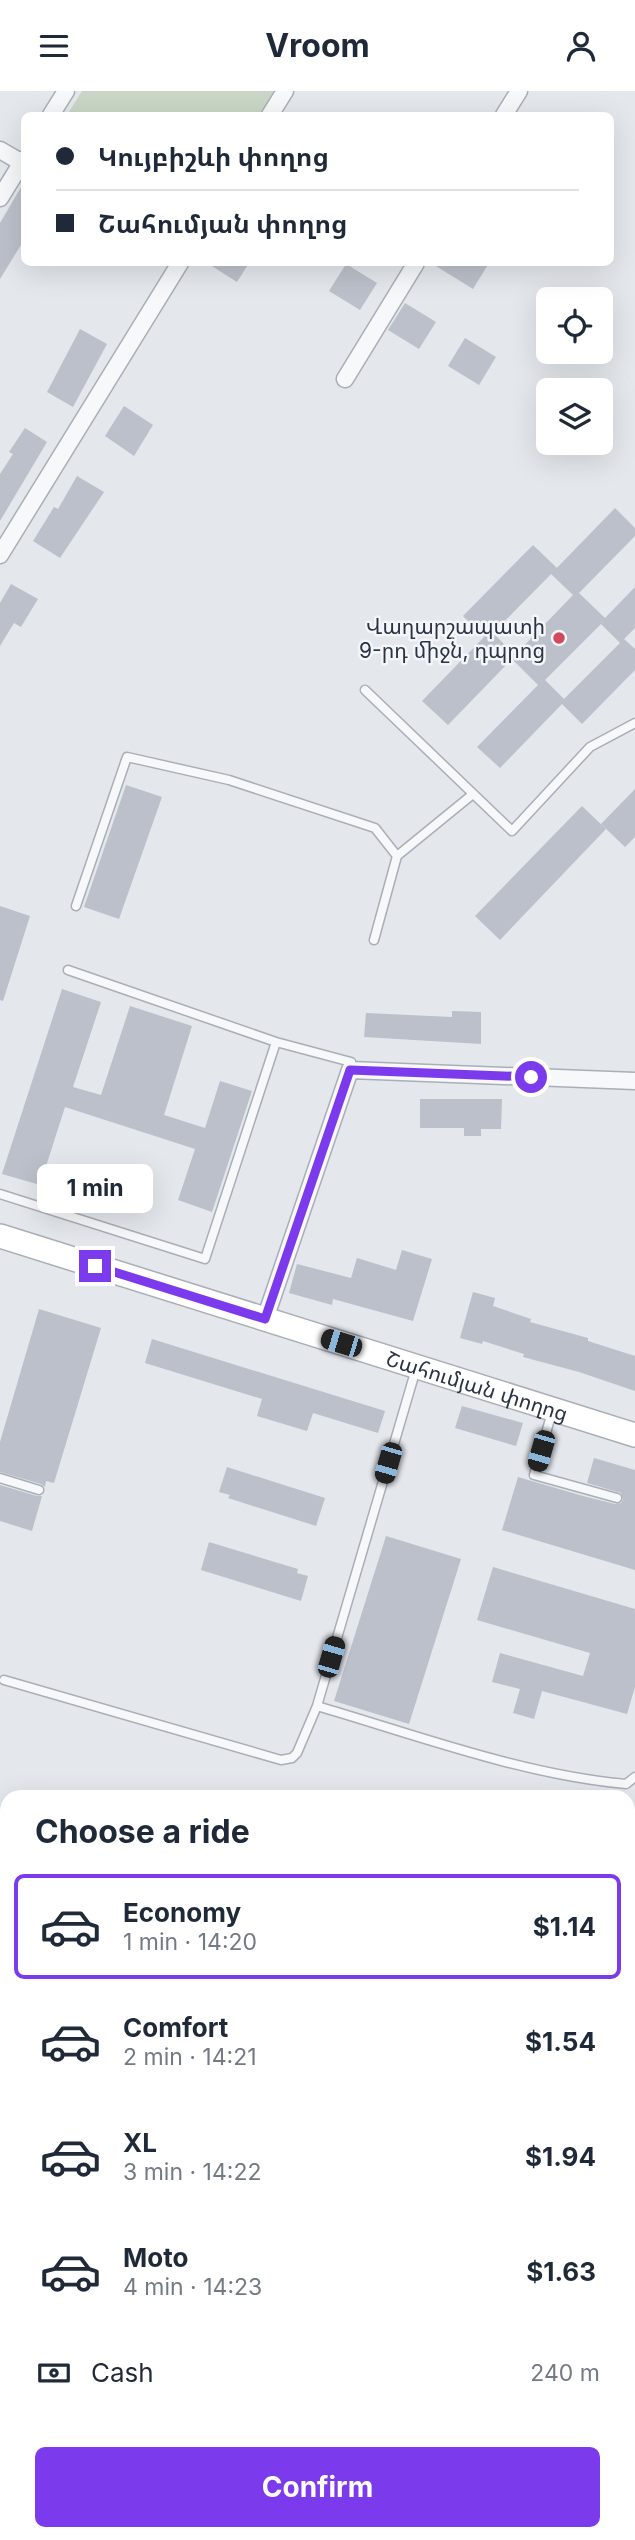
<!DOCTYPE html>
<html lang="en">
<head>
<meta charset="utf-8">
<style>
	body { margin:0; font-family:Inter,"Noto Sans Armenian",sans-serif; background:#f6f6f7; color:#1f2937; height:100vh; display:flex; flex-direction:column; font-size:26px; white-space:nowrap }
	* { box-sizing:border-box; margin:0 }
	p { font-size:23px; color:#747a83 }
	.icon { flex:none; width:38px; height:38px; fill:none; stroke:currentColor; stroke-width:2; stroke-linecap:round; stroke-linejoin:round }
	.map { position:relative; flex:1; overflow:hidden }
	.side { position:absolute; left:0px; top:1699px; width:635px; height:751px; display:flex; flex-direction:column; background:#fff; border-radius:21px 21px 0 0; box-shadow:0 7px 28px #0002 }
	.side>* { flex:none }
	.banner { position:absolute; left:21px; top:21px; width:593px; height:154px; border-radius:10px; box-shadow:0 7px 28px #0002; display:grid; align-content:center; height:154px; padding:0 35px; background:#fff }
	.tools { position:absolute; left:536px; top:196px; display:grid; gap:14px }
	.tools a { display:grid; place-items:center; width:77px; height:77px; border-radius:10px; background:#fff; box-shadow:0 7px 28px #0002; font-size:35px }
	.end { position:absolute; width:32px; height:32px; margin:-16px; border:9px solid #7c3aed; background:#fff; box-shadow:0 0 0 4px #fff }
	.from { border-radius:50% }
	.bubble { position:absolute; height:49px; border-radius:10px; background:#fff; box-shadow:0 7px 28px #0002; font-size:23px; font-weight:700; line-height:49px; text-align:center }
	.car { position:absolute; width:21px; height:42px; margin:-21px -10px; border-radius:9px; box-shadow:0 0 5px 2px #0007; background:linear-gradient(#222 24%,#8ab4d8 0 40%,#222 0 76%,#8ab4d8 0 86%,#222 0) }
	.banner b { display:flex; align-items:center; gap:24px; height:66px; font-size:26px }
	.banner b+b { border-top:2px solid #e0e1e3 }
	.banner i { width:18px; height:18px; background:#1f2937 }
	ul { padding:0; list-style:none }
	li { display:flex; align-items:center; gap:21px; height:105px; margin:0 14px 10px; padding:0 21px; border:4px solid transparent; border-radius:10px }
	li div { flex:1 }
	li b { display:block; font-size:26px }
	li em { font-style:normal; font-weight:700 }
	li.active { border-color:#7c3aed }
	li>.icon { width:63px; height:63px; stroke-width:1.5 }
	h2 { padding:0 35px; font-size:32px; line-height:84px }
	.pay { display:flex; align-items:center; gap:18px; height:77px; padding:0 35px; font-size:26px }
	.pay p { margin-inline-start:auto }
	.primary-button { display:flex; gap:14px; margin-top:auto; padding:14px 35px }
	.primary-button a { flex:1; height:80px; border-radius:10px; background:#7c3aed; color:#fff; font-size:28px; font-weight:700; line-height:80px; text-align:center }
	header { display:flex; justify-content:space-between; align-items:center; height:91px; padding:0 35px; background:#fff; font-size:32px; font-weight:700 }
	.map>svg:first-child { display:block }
	.green { fill:#c9d6c5 }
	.building { fill:#bbc0ca }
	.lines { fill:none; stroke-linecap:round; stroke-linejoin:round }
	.lane-casing { stroke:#a9aeb7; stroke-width:11 }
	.street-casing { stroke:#a9aeb7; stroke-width:19 }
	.secondary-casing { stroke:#a9aeb7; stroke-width:26 }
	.lane { stroke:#f7f8fa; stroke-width:8 }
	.street { stroke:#f7f8fa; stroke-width:16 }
	.secondary { stroke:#fff; stroke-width:23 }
	.route { stroke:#7c3aed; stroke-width:9 }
	.poi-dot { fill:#d1495b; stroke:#f4f6f9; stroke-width:2.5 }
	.labels { text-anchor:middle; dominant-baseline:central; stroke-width:5; stroke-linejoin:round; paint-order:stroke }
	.poi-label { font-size:21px; fill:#2b3445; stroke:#f4f6f9; text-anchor:end }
	.street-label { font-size:21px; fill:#2b3445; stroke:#f4f6f9 }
</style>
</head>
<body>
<header><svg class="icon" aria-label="menu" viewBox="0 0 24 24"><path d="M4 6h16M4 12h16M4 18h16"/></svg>Vroom<svg class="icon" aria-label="person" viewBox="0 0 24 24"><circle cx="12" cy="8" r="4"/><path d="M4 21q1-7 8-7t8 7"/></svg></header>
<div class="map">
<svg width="635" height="2449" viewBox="0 0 635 2449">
	<rect width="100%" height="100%" fill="#e4e7ec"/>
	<path class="green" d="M82,0H274L260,24H67Z"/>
	<path class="building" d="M24,91V149L0,188V132Z
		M207,172H249L237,191Z
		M431,172H489L473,198Z
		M346,173L377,192L360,219L329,200Z
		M405,212L436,231L419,258L388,239Z
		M80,238L107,253L73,316L47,301Z
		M465,247L496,266L479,294L448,275Z
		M124,315L153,334L134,365L105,345Z
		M25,337L47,351L0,430V383L13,363L9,361Z
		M77,385L104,401L60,467L33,450L54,416L58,418Z
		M615,417L635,437V445L579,502L605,527L635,496V537L620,552L601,533L545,589L564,608L624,548L635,558V579L582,633L562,613L500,677L477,656L538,594L512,568L448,634L422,610L484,546L463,525L533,454L557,477L493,542L515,564L573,504L551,483Z
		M11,493L38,508L21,536L14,532L0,555V512Z
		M126,694L162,706L119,828L84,816Z
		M635,698V746L625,756L601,733Z
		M582,715L606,738L500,849L475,825Z
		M0,815L30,825L3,910L0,909Z
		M62,898L101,911L73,996L101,1004L130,915L192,935L164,1024L205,1037L220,990L252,1000L212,1121L178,1109L195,1058L65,1016L40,1094L2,1083Z
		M452,920L481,921V953L364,946L366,922L452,926Z
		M420,1008H502L501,1038H481V1045H464V1037H420Z
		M402,1159L432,1168L413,1230L333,1208L332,1214L289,1202L297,1173L351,1187L357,1167L396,1179Z
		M473,1201L495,1207L493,1215L531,1228L530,1231L588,1247V1250L635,1265V1300L579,1281L523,1266L524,1263L483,1250L482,1253L460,1247Z
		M39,1218L101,1237L54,1392L46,1390L45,1396L41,1393L0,1381V1351Z
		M152,1248L385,1320L378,1342L313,1322L307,1340L257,1325L262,1308L145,1272Z
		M462,1315L523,1332L516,1355L455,1337Z
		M594,1367L635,1379V1479L502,1439L518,1386L583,1405L615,1413L621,1412L623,1408L621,1402L587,1392Z
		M227,1376L325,1407L316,1435L228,1407L230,1404L219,1401Z
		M0,1394L37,1405H42L32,1440L0,1430Z
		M386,1445L461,1468L409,1633L334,1610Z
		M209,1451L298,1478L297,1482L308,1485L301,1510L201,1479Z
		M493,1476L635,1518V1596L627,1623L542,1600L534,1628L513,1622L520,1598L492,1591L500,1562L583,1585L590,1562L477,1529Z"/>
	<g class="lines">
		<g class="lane-casing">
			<path id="lane" d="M365,599L512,740L590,656L635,632
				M76,815L127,666L229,689L375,737L397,765
				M374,849L397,765L473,703
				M68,879L276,951L351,971
				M0,1103L205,1168L276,951
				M552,1321L534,1384L617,1407
				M0,1387L39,1399
				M4,1589L281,1669L292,1667L297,1662L317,1615L416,1278
				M317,1615C416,1644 524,1684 626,1693L635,1686"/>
		</g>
		<g class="street-casing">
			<path id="street" d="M51,24L66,0
				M270,24L285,0
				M504,24L519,0
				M0,59L24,73
				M0,107L24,68
				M345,288L416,172
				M0,464L180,172
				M265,1228L350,979L635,990
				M628,2187L635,2183
				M540,2443L544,2449"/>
		</g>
		<g class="secondary-casing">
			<g id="secondary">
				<path id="s1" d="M0,1145L635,1344"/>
				<path d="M628,2002L635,1998"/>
				<path d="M0,2334L7,2330"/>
			</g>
		</g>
		<use href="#lane" class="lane"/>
		<use href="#street" class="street"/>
		<use href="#secondary" class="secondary"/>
	</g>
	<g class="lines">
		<path class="route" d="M95,1175L265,1228L350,979L531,986"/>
	</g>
	<circle class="poi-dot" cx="559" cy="547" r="7"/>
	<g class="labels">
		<g class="poi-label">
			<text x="545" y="535">Վաղարշապատի<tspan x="545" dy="24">9-րդ միջն, դպրոց</tspan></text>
		</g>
		<g class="street-label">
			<text stroke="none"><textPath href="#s1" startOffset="500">Շահումյան փողոց</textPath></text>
		</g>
	</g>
</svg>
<div class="tools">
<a><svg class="icon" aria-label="locate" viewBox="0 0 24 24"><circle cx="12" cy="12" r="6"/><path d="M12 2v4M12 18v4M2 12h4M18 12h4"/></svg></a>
<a><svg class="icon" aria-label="layers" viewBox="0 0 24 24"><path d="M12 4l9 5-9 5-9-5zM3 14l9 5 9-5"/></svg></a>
</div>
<i class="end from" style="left:531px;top:986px"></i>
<i class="end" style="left:95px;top:1175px"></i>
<div class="bubble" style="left:37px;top:1073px;width:116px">1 min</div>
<i class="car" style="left:341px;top:1252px;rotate:287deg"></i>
<i class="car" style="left:541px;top:1360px;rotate:196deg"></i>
<i class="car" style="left:388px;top:1372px;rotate:196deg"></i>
<i class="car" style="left:331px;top:1566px;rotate:16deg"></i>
<div class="banner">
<b><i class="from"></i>Կույբիշևի փողոց</b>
<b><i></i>Շահումյան փողոց</b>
</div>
<section class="side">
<h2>Choose a ride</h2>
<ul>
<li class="active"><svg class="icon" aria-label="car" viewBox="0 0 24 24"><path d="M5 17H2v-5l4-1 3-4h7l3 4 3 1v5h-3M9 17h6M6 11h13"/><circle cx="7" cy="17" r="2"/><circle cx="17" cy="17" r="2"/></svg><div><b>Economy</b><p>1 min · 14:20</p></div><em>$1.14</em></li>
<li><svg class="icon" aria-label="car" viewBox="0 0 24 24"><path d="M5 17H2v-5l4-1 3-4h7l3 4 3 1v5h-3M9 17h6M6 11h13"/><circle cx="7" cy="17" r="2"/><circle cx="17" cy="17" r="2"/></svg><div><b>Comfort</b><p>2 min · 14:21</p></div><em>$1.54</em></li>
<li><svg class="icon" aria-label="car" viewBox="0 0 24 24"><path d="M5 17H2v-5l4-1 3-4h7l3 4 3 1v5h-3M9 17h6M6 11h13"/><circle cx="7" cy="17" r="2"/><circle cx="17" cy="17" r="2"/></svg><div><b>XL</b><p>3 min · 14:22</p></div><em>$1.94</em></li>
<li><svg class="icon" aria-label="car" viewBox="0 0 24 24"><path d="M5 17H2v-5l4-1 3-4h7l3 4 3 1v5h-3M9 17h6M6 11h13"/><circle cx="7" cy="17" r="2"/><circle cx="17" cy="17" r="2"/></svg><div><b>Moto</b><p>4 min · 14:23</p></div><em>$1.63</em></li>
</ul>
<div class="pay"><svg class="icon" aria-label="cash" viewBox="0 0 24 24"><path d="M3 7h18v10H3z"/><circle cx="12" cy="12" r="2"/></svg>Cash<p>240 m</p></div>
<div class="primary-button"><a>Confirm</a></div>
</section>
</div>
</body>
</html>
